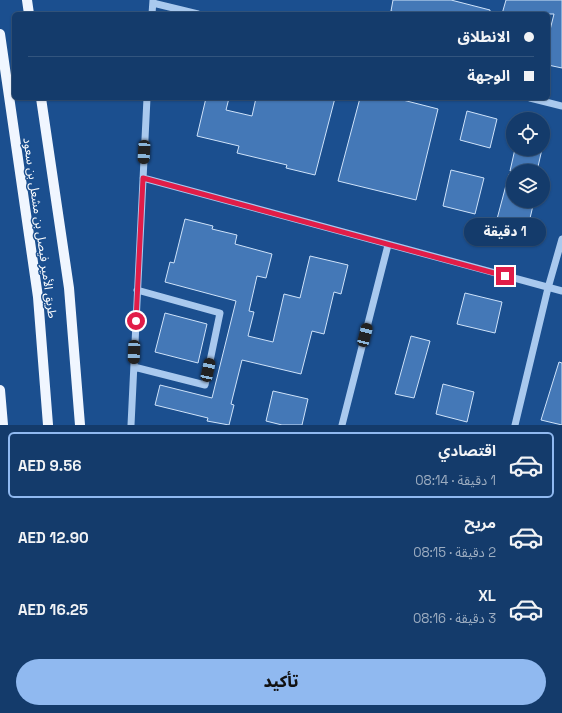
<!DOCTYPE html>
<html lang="ar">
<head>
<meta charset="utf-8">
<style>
	body { margin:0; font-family:"Space Grotesk","Noto Sans Arabic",sans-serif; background:#1d4271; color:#f1f3f6; direction:rtl; height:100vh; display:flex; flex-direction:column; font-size:15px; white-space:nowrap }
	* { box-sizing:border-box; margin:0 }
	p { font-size:13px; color:#9dadc1 }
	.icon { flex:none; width:22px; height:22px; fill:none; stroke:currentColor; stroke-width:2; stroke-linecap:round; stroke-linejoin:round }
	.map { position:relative; height:425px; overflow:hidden; direction:ltr }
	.drawer { display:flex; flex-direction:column; background:#143b6b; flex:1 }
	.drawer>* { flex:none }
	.guide { position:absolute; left:12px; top:12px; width:538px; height:88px; border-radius:6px; box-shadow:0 1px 3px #0004,0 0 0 1px #33557e; direction:rtl; display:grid; align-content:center; height:88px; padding:0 16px; background:#143b6b }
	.fabs { position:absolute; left:506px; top:112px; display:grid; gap:8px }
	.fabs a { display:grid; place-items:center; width:44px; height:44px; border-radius:50%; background:#143b6b; box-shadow:0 1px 3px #0004,0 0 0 1px #33557e; font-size:20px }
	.end { position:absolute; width:18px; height:18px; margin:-9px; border:5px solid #e11d48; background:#fff; box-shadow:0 0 0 2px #fff }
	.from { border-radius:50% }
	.bubble { position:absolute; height:28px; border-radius:14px; background:#143b6b; box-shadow:0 1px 3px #0004,0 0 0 1px #33557e; font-size:13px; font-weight:800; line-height:28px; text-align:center; direction:rtl }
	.car { position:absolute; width:12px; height:24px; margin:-12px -6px; border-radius:5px; box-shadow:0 0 3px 1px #0007; background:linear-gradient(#222 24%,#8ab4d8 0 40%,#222 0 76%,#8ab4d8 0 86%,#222 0) }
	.guide b { display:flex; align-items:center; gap:14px; height:38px; font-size:15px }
	.guide b+b { border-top:1px solid #33557e }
	.guide i { width:10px; height:10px; background:#f1f3f6 }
	ul { padding:7px 0 0; list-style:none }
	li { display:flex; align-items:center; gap:12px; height:66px; margin:0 8px 6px; padding:0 8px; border:2px solid transparent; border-radius:6px }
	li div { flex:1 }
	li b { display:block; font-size:15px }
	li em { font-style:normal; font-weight:800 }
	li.active { border-color:#90b9f0 }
	li>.icon { width:36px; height:36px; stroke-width:1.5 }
	.cta { display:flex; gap:8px; margin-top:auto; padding:8px 16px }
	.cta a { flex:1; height:46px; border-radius:24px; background:#90b9f0; color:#111; font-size:16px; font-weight:800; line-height:46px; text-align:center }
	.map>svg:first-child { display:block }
	.building { fill:#4478b7; stroke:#cfe3fa }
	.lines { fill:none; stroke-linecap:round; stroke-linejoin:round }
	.minor { stroke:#a9c9ee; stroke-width:7 }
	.major { stroke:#f0f6ff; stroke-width:10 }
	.route { stroke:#e11d48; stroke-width:5 }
	.labels { text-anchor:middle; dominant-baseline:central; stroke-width:3; stroke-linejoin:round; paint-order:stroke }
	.street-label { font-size:12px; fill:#fff; stroke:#1b4f8f }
</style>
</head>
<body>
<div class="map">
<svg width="562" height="425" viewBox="0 0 562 425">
	<rect width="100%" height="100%" fill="#1b4f8f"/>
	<path class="building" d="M393,0H451L490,10V14H402L391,11Z
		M506,0H562V68L548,65V38L554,14H502Z
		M206,98H229L226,110L252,116L256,98H335L315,175L286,168L287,165L237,153L239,146L197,136Z
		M360,98H395L438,109L416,200L338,181Z
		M467,111L497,119L490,148L460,140Z
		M515,149H542L537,171H510Z
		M451,170L484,178L475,214L443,206Z
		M509,174H513V201H534L528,227L497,219Z
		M185,219L213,226L212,229L237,235L235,244L272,254L266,278L257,276L249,311L254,312L248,336L273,342L284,294L300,298L310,256L348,265L341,294L334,292L324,334L312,331L301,374L242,360L231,404L234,405L229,425L207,421L208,418L155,405L160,385L212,398L236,301L165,282L170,262L174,263Z
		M465,293L502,302L495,333L457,324Z
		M165,313L207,324L198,363L155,352Z
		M411,336L430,341L414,398L395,394Z
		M559,362L562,363V425L541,420Z
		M443,384L474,392L467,422L436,414Z
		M273,391L308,399L302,425H282L266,421Z"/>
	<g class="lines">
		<path class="minor" d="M153,3L198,14
			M152,14L153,0
			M530,98L562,106
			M143,178L562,291
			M134,367L205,385L220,313L137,290
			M131,425L147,98
			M342,425L388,245
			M515,425L548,288L562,239"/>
		<path class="major" d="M27,0L29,14
			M0,34L38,297L48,425
			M41,98L69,288L80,425
			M0,390L3,425"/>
	</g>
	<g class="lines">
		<path class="route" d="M136,321L143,178L505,276"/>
	</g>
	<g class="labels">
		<g class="street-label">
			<text transform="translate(40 228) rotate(82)">طريق الأمير فيصل بن مشعل بن سعود</text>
		</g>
	</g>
</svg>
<div class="fabs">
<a><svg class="icon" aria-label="locate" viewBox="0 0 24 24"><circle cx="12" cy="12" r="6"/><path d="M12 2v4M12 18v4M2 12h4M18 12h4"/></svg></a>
<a><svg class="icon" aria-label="layers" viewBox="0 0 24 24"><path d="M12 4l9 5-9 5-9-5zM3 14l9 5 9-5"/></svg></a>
</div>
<i class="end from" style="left:136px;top:321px"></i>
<i class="end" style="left:505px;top:276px"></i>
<div class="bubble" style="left:464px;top:218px;width:82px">1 دقيقة</div>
<i class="car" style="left:144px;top:152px;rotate:183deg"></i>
<i class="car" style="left:365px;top:335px;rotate:14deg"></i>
<i class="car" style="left:134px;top:352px;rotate:182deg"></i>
<i class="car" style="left:208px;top:370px;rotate:12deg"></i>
<div class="guide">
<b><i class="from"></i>الانطلاق</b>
<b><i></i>الوجهة</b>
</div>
</div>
<section class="drawer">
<ul>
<li class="active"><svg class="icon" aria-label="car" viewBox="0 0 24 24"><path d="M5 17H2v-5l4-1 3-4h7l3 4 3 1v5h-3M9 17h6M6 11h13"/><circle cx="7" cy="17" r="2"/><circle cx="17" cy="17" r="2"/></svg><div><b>اقتصادي</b><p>1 دقيقة · 08:14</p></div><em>AED 9.56</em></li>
<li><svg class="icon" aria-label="car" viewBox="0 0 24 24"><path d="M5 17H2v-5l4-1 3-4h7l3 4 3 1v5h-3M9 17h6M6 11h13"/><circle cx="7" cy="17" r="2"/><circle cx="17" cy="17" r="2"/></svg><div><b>مريح</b><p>2 دقيقة · 08:15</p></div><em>AED 12.90</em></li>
<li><svg class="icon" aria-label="car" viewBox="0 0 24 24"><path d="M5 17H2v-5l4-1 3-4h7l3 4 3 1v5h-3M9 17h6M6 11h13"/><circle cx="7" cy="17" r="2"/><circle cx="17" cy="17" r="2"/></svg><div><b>XL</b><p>3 دقيقة · 08:16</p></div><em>AED 16.25</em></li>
</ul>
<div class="cta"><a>تأكيد</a></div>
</section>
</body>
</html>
